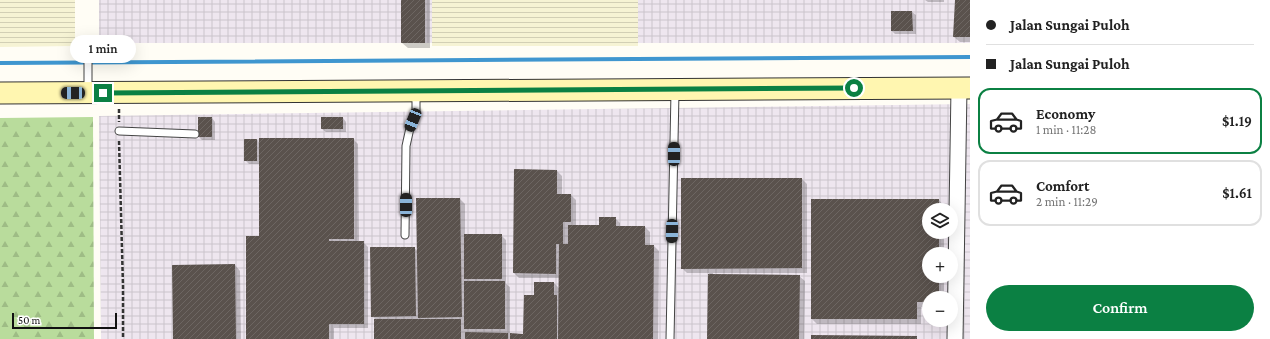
<!DOCTYPE html>
<html lang="en">
<head>
<meta charset="utf-8">
<style>
	body { margin:0; font-family:"Crimson Pro",serif; background:#f6f6f6; color:#222; height:100vh; display:flex; flex-direction:column; font-size:15px; white-space:nowrap }
	* { box-sizing:border-box; margin:0 }
	p { font-size:13px; color:#767676 }
	.icon { flex:none; width:22px; height:22px; fill:none; stroke:currentColor; stroke-width:2; stroke-linecap:round; stroke-linejoin:round }
	.map { position:relative; flex:1; overflow:hidden }
	.side { display:flex; flex-direction:column; background:#fff; width:300px }
	.side>* { flex:none }
	.banner { display:grid; align-content:center; height:88px; padding:0 16px; background:#fff }
	.controls { position:absolute; left:922px; top:203px; display:grid; gap:8px }
	.controls a { display:grid; place-items:center; width:36px; height:36px; border-radius:50%; background:#fff; box-shadow:0 4px 16px #0002; font-size:20px }
	.scale { position:absolute; left:12px; bottom:10px; width:105px; box-sizing:border-box; padding-left:4px; border:2px solid #111; border-top:0; font-size:11px; line-height:14px; white-space:nowrap; color:#111; -webkit-text-stroke:3px #fff; paint-order:stroke }
	.end { position:absolute; width:18px; height:18px; margin:-9px; border:5px solid #0b8043; background:#fff; box-shadow:0 0 0 2px #fff }
	.from { border-radius:50% }
	.bubble { position:absolute; height:28px; border-radius:14px; background:#fff; box-shadow:0 4px 16px #0002; font-size:13px; font-weight:600; line-height:28px; text-align:center }
	.car { position:absolute; width:12px; height:24px; margin:-12px -6px; border-radius:5px; box-shadow:0 0 3px 1px #0007; background:linear-gradient(#222 24%,#8ab4d8 0 40%,#222 0 76%,#8ab4d8 0 86%,#222 0) }
	.banner b { display:flex; align-items:center; gap:14px; height:38px; font-size:15px }
	.banner b+b { border-top:1px solid #e0e0e0 }
	.banner i { width:10px; height:10px; background:#222 }
	ul { padding:0; list-style:none }
	li { display:flex; align-items:center; gap:12px; height:66px; margin:0 8px 6px; padding:0 8px; border:2px solid #e0e0e0; border-radius:12px }
	li div { flex:1 }
	li b { display:block; font-size:15px }
	li em { font-style:normal; font-weight:600 }
	li.current { border-color:#0b8043 }
	li>.icon { width:36px; height:36px; stroke-width:1.5 }
	.button { display:flex; gap:8px; margin-top:auto; padding:8px 16px }
	.button a { flex:1; height:46px; border-radius:24px; background:#0b8043; color:#fff; font-size:16px; font-weight:600; line-height:46px; text-align:center }
	main { display:flex; flex:1; min-height:0 }
	.map>svg:first-child { display:block }
	.industrial { fill:url(#industrial-grid); fill-rule:evenodd }
	.farmland { fill:url(#farmland-rules) }
	.forest { fill:url(#forest-firs) }
	.shadow { fill:#0003 }
	.lines { fill:none; stroke-linecap:round; stroke-linejoin:round }
	.stream { stroke:#3f96cf; stroke-width:4 }
	.building { fill:url(#building-hatch) }
	.lane-casing { stroke:#444; stroke-width:9 }
	.street-casing { stroke:#444; stroke-width:17 }
	.secondary-casing { stroke:#333; stroke-width:23 }
	.path { stroke:#333; stroke-width:2.5; stroke-dasharray:4 2; stroke-linecap:butt }
	.lane { stroke:#fff; stroke-width:7 }
	.street { stroke:#fff; stroke-width:15 }
	.secondary { stroke:#fff6b0; stroke-width:21 }
	.route { stroke:#0b8043; stroke-width:5 }
</style>
</head>
<body>
<main>
<div class="map">
<svg width="970" height="339" viewBox="0 0 970 339">
	<defs>
		<pattern id="industrial-grid" width="8" height="8" patternUnits="userSpaceOnUse"><rect width="8" height="8" fill="#eee6ef"/><path d="M0 4h8M4 0v8" fill="none" stroke="#cbc4cc"/></pattern>
		<pattern id="farmland-rules" width="6" height="5" patternUnits="userSpaceOnUse"><rect width="6" height="5" fill="#f6f3d4"/><path d="M0 2.5h6" fill="none" stroke="#d2cfb5"/></pattern>
		<pattern id="forest-firs" width="22" height="20" patternUnits="userSpaceOnUse"><rect width="22" height="20" fill="#b9dc9c"/><path d="M5 1l3.5 6h-7zM16 11l3.5 6h-7z" fill="#9ebc85"/></pattern>
		<pattern id="building-hatch" width="6" height="6" patternUnits="userSpaceOnUse"><rect width="6" height="6" fill="#5a524d"/><path d="M-1 1l2-2M0 6l6-6M5 7l2-2" fill="none" stroke="#6d6662"/></pattern>
	</defs>
	<rect width="100%" height="100%" fill="#fffdf5"/>
	<path class="industrial" d="M99,0H970V43H99Z
		M970,104V339H101L99,116ZM929,210H951V232H929ZM929,254H951V276H929ZM929,298H951V320H929Z"/>
	<path class="farmland" d="M0,0H75V46L0,47Z
		M432,0H638V46H432Z"/>
	<path class="forest" d="M93,117L94,339H0V118Z"/>
	<path class="shadow" d="M402,0H430V48H408L402,43Z
		M925,0H944V2H928Z
		M956,0H970V42H960L954,37Z
		M912,12L916,15V34H895L892,31Z
		M212,118L215,122V140H202L199,137Z
		M343,118L346,122V132H326L322,129Z
		M353,139L358,144L359,242H363L368,247V328H334V339H247L260,237V164H249L245,160L257,140L260,143Z
		M557,171L562,176V195H571L576,200V226H600L615,218L620,223V227H645L650,232V246H654L659,251L658,339H375L376,320L372,316L414,248L418,251L460,199L465,204V235H501L506,240V284L510,287V334L524,335L535,296L554,283L560,289V278H519L514,273Z
		M802,179L807,184V273H713V275L799,276L805,281L804,339H708L709,273H687L682,268Z
		M939,200L944,206V210H929V232H944V254H929V276H944V298H929V307H921V324H817L812,319Z
		M235,265L240,271L241,339H174Z"/>
	<g class="lines">
		<path class="stream" d="M0,63L970,57"/>
	</g>
	<path class="building" d="M401,0H425V43H401Z
		M955,0H970V37H953Z
		M891,11H912L913,31H891Z
		M198,117H212V137H198Z
		M321,117H343V129H321Z
		M259,138H354V239H329V241H364V324H329V339H246V236H259Z
		M244,139H257V161H244Z
		M514,169L557,170V194H571V222H563V244H568V225H599V217H616V226H645V245H654L653,339H558L559,244H556V274L513,273Z
		M681,178H802V268L681,269Z
		M416,198H460L462,317L418,318Z
		M811,199H939V210H929V232H939V254H929V276H939V298H929V302H917V319H811Z
		M464,234H502V279H464Z
		M370,247H415L416,316L371,317Z
		M235,264L236,339H173L172,265Z
		M708,274L800,275L799,339H707Z
		M464,281H505V329H464Z
		M534,282H554V295H557V339H510V333L523,334L524,295H534Z
		M374,319H461V339H374Z
		M465,332L508,333V339H465Z
		M811,335L917,336V339H811Z"/>
	<g class="lines">
		<g class="lane-casing">
			<path id="lane" d="M88,91V42
				M119,131L195,134
				M405,235L406,146L410,128L416,111V93
				M670,339L675,92"/>
		</g>
		<g class="street-casing">
			<path id="street" d="M955,339L959,88"/>
		</g>
		<g class="secondary-casing">
			<path id="secondary" d="M0,93L970,88"/>
		</g>
		<path class="path" d="M119,109V122
			M119,141L123,286V339"/>
		<use href="#lane" class="lane"/>
		<use href="#street" class="street"/>
		<use href="#secondary" class="secondary"/>
	</g>
	<g class="lines">
		<path class="route" d="M103,93L854,88"/>
	</g>
</svg>
<div class="controls">
<a><svg class="icon" aria-label="layers" viewBox="0 0 24 24"><path d="M12 4l9 5-9 5-9-5zM3 14l9 5 9-5"/></svg></a>
<a>+</a>
<a>−</a>
</div>
<div class="scale">50 m</div>
<i class="end from" style="left:854px;top:88px"></i>
<i class="end" style="left:103px;top:93px"></i>
<div class="bubble" style="left:70px;top:35px;width:66px">1 min</div>
<i class="car" style="left:73px;top:93px;rotate:270deg"></i>
<i class="car" style="left:413px;top:120px;rotate:202deg"></i>
<i class="car" style="left:674px;top:154px;rotate:0deg"></i>
<i class="car" style="left:406px;top:205px;rotate:0deg"></i>
<i class="car" style="left:672px;top:231px;rotate:181deg"></i>
</div>
<section class="side">
<div class="banner">
<b><i class="from"></i>Jalan Sungai Puloh</b>
<b><i></i>Jalan Sungai Puloh</b>
</div>
<ul>
<li class="current"><svg class="icon" aria-label="car" viewBox="0 0 24 24"><path d="M5 17H2v-5l4-1 3-4h7l3 4 3 1v5h-3M9 17h6M6 11h13"/><circle cx="7" cy="17" r="2"/><circle cx="17" cy="17" r="2"/></svg><div><b>Economy</b><p>1 min · 11:28</p></div><em>$1.19</em></li>
<li><svg class="icon" aria-label="car" viewBox="0 0 24 24"><path d="M5 17H2v-5l4-1 3-4h7l3 4 3 1v5h-3M9 17h6M6 11h13"/><circle cx="7" cy="17" r="2"/><circle cx="17" cy="17" r="2"/></svg><div><b>Comfort</b><p>2 min · 11:29</p></div><em>$1.61</em></li>
</ul>
<div class="button"><a>Confirm</a></div>
</section>
</main>
</body>
</html>
